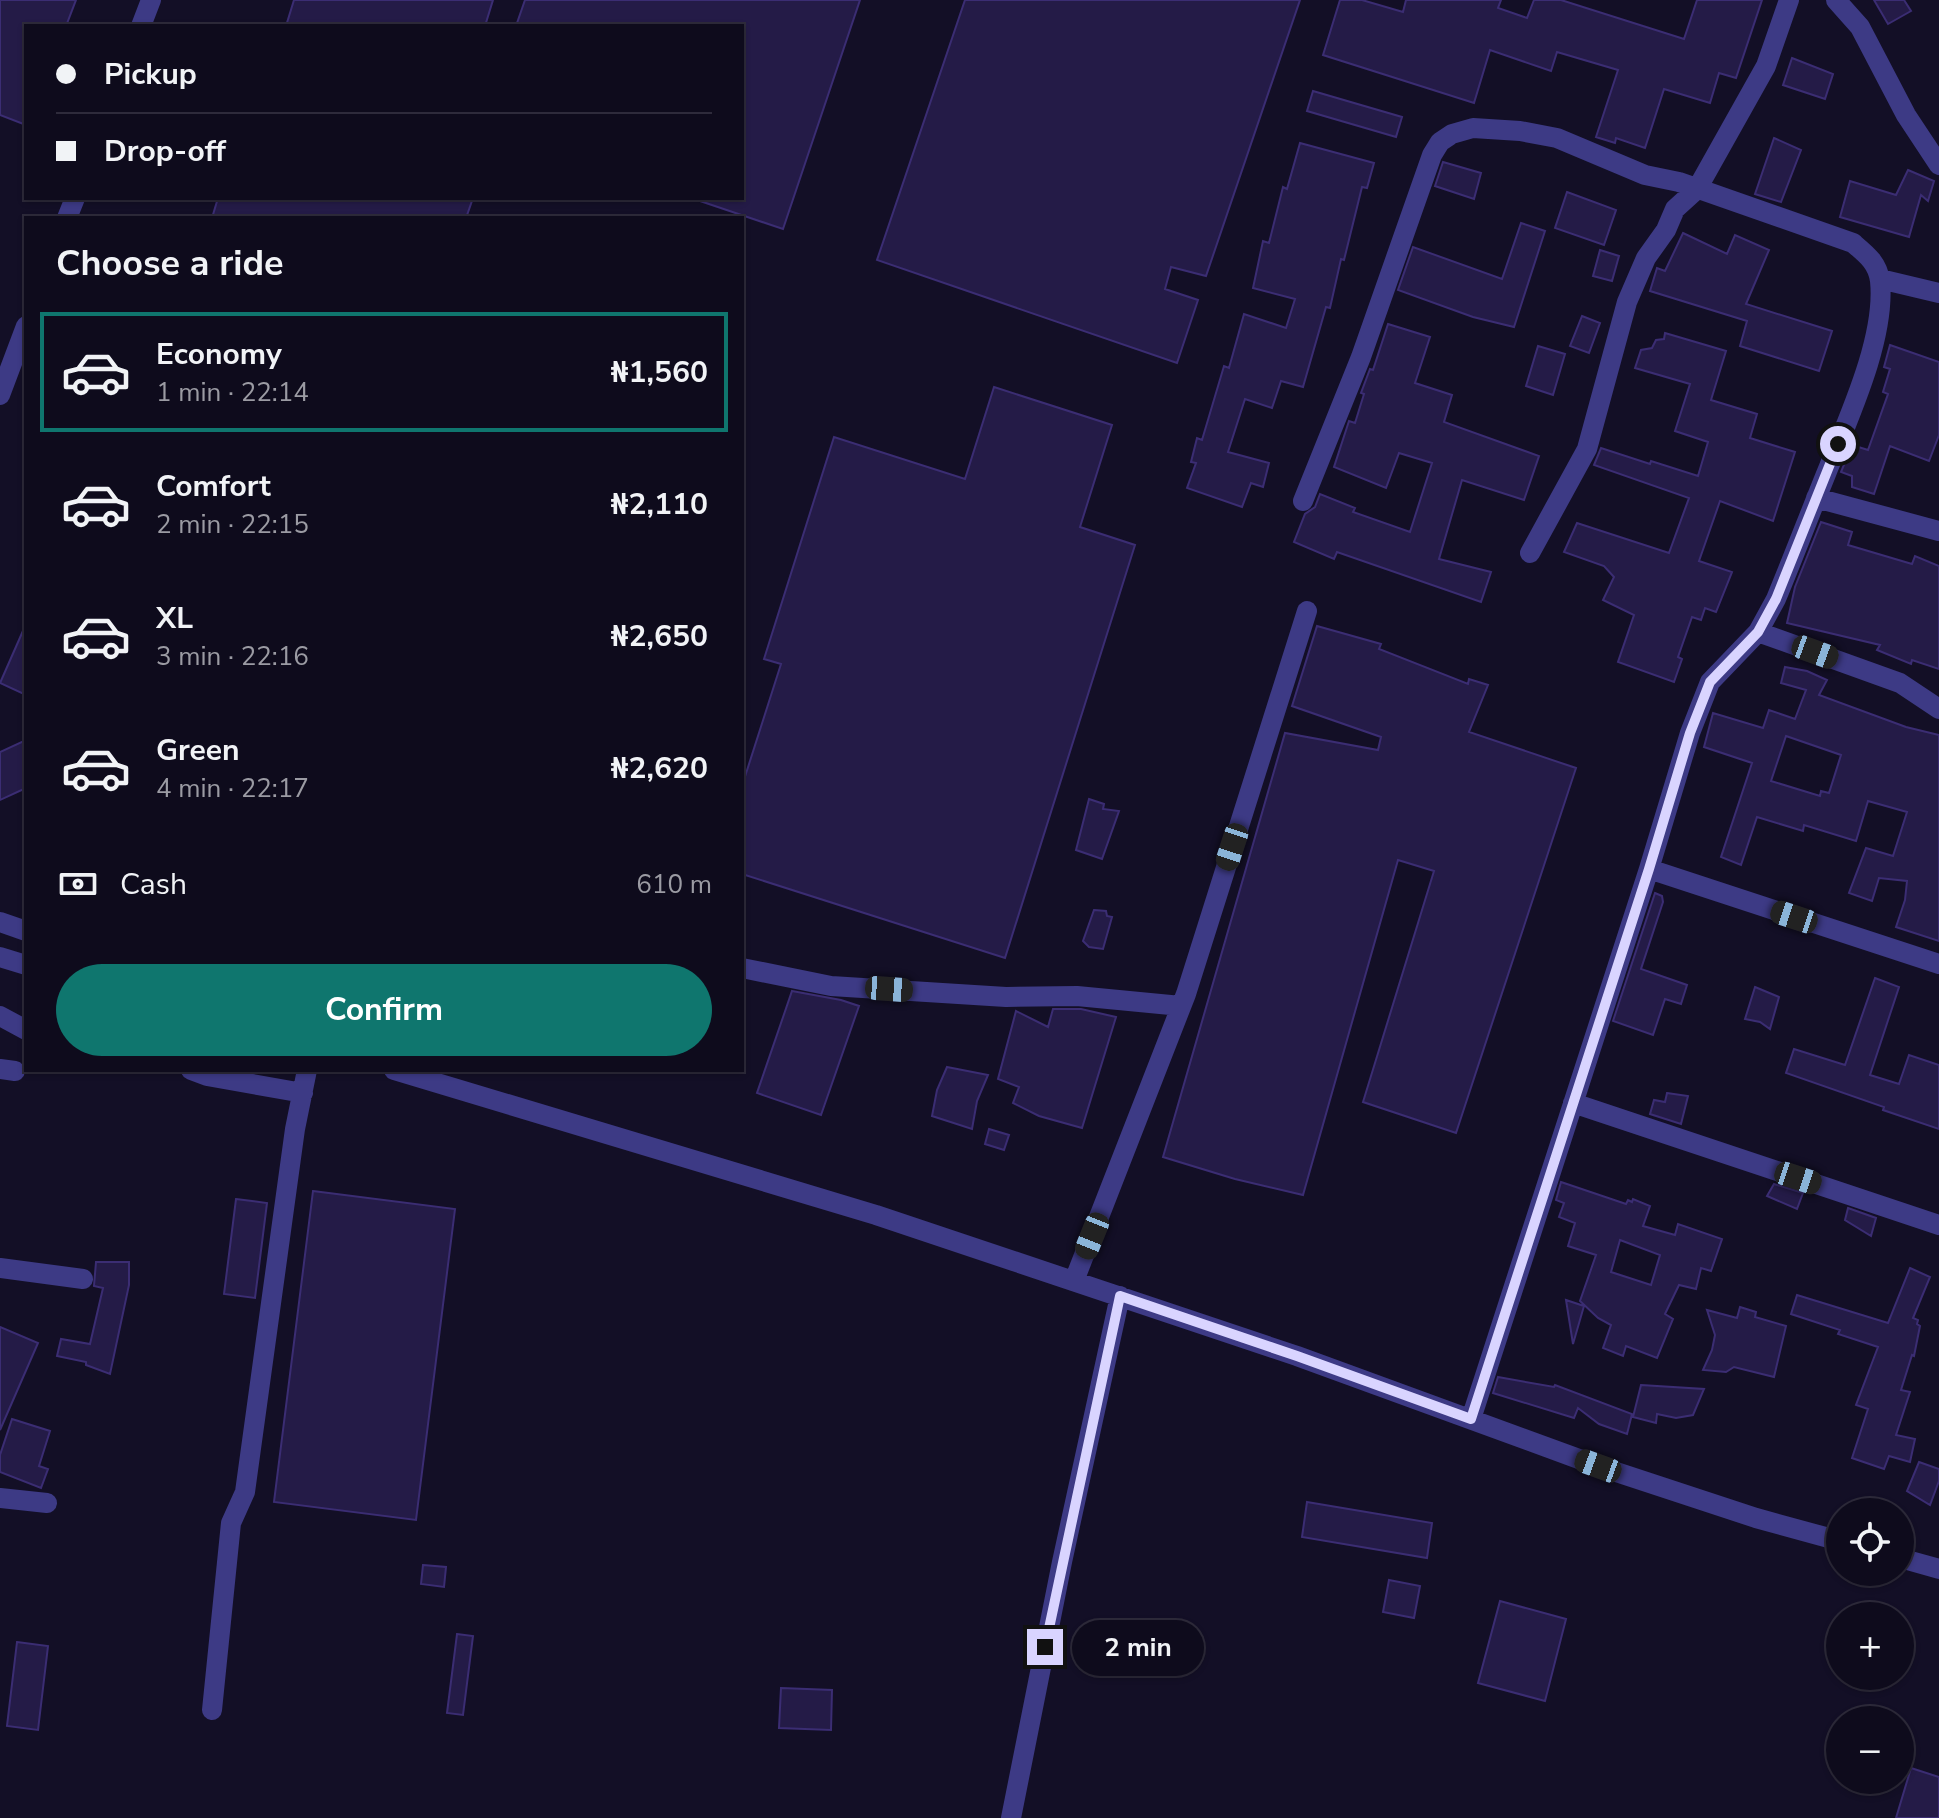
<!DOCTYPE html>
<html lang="en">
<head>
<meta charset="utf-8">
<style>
	body { margin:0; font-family:"Nunito Sans",sans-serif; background:#1c1929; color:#f1f3f6; height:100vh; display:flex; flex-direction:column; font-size:30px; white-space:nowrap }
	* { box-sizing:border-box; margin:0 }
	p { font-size:26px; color:#9b9ba3 }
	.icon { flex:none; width:44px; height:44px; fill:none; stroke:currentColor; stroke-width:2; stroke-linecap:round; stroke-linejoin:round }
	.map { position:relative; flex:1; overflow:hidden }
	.details { position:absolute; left:24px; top:216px; width:720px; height:856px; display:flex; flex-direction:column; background:#0e0b1c; border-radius:0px; box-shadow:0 2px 6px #0004,0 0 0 2px #2e2b3b }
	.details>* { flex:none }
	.guide { position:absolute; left:24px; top:24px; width:720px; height:176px; border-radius:0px; box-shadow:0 2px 6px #0004,0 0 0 2px #2e2b3b; display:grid; align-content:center; height:176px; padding:0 32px; background:#0e0b1c }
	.controls { position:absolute; left:1826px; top:1498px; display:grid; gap:16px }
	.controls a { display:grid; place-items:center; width:88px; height:88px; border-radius:50%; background:#0e0b1c; box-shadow:0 2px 6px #0004,0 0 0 2px #2e2b3b; font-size:40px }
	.end { position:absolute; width:36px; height:36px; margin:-18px; border:10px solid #d9d4ff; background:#111; box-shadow:0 0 0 4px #111 }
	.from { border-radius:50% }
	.bubble { position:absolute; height:56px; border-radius:28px; background:#0e0b1c; box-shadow:0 2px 6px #0004,0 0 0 2px #2e2b3b; font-size:26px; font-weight:700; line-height:56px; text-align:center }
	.car { position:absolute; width:24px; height:48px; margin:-24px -12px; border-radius:10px; box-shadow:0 0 6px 2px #0007; background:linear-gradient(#222 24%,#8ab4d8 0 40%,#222 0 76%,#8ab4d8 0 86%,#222 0) }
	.guide b { display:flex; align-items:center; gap:28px; height:76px; font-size:30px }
	.guide b+b { border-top:2px solid #2e2b3b }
	.guide i { width:20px; height:20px; background:#f1f3f6 }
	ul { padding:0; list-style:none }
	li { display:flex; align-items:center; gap:24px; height:120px; margin:0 16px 12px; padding:0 16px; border:4px solid transparent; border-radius:0px }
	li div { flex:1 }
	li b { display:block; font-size:30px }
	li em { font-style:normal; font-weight:700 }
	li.selected { border-color:#0f766e }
	li>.icon { width:72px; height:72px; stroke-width:1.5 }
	h2 { padding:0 32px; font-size:36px; line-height:96px }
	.pay { display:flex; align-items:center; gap:20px; height:88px; padding:0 32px; font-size:30px }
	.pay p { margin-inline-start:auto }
	.primary-button { display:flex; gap:16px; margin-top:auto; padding:16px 32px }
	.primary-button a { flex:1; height:92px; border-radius:48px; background:#0f766e; color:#fff; font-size:32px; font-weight:700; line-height:92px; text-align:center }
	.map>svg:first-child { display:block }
	.building { fill:#241b47; stroke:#3b2d73; stroke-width:2; fill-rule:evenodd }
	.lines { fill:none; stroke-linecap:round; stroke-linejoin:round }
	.minor { stroke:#3d3a85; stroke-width:20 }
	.route { stroke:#d9d4ff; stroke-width:10 }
</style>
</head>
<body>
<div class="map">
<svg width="1939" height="1818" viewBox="0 0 1939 1818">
	<rect width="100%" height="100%" fill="#130f26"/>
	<path class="building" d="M0,0H76L66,26H26V125L0,115Z
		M294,0H493L485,26H286Z
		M525,0H860L783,229L700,201V198H742V26H516Z
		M965,0H1300L1206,276L1171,267L1165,289L1198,300L1177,363L877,260Z
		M1340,0H1362L1403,12L1406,0H1501L1498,8L1527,18L1534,0H1561L1684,39L1697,0H1762L1736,78L1719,73L1710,103L1664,89L1645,148L1616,138L1615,143L1596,137L1618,70L1557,52L1551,71L1490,50L1474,103L1323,55Z
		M1874,0H1904L1911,11L1888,24Z
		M1792,58L1833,74L1825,99L1783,85Z
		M1313,91L1402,117L1396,137L1307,111Z
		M1774,138L1801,150L1781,202L1755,194Z
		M1300,143L1374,163L1367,188L1362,187L1344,260L1341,259L1330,308L1326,307L1303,387L1281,381L1272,408L1245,399L1228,452L1269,463L1263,487L1251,483L1242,507L1187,488L1196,463L1191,462L1197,438L1202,440L1224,366L1229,368L1244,314L1286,328L1295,299L1253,288L1263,241L1269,243L1283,187L1287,189Z
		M1443,162L1481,173L1474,199L1435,186Z
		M1908,170L1934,181L1928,201L1921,195L1909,237L1840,217L1850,181L1896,195Z
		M1567,192L1616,210L1604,245L1555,228Z
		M218,198H473L466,218H212Z
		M1521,223L1545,231L1514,327L1473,317L1398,290L1413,247L1502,279Z
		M1683,233L1727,254L1735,235L1769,250L1746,304L1832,331L1819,371L1740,346L1747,321L1650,291L1657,268L1665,271Z
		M1600,250L1619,256L1612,281L1593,276Z
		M1582,316L1600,323L1589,353L1570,346Z
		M1388,324L1430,337L1415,383L1452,395L1444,422L1539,456L1524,500L1462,480L1439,559L1491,572L1481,602L1337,552L1334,559L1294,542L1305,514L1315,507L1320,494L1355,508L1353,512L1410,532L1432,463L1399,453L1386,488L1334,467L1349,421L1355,423L1364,394L1361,393L1370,369L1373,370Z
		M1665,333L1726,351L1711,400L1757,414L1750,438L1795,452L1773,521L1720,501L1699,561L1732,572L1716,612L1705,608L1701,620L1692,617L1678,657L1682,659L1674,682L1618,662L1634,615L1603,600L1614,577L1604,566L1564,552L1577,523L1669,553L1689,498L1594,465L1601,448L1650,464L1651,461L1698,476L1708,442L1675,431L1690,384L1635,368L1641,350L1652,348L1656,340L1664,339Z
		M1890,345L1939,362V435L1929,461L1890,446L1874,494L1852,487V476L1841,472L1852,445L1868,450L1888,394L1883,392L1890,369L1884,367Z
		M1538,346L1565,354L1553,395L1526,386Z
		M994,387L1112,425L1080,527L1135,545L1005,958L742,874V786L781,664L764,659L834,437L965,479Z
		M1821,522L1852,532L1848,545L1912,564L1915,556L1939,566V669L1912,660L1911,664L1877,650L1880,645L1787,623L1795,587Z
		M26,624V695L0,683Z
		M1317,626L1381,644L1379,649L1468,684L1469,679L1488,685L1469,732L1576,768L1456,1133L1363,1102L1434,871L1398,860L1303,1195L1235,1179L1163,1157L1285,733L1378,750L1381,737L1292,706Z
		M1785,667L1807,671L1827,680L1819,695L1906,727L1939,735V941L1896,927L1905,900L1907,881L1879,878L1872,901L1849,893L1866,848L1893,856L1907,812L1868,801L1856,841L1804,825L1803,831L1757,817L1741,865L1721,857L1752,763L1704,747L1713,713L1763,728L1769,710L1795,719L1806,690L1781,683ZM1786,736L1841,755L1829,793L1821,791L1820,796L1771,781Z
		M26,740V788L0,800V752Z
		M1089,799L1104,804L1103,809L1119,811L1102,859L1076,850Z
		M1655,893L1662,896L1663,902L1641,969L1687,985L1681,1004L1665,999L1653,1035L1613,1021Z
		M1094,910L1106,911L1107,916L1112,917L1103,949L1089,947L1083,941Z
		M1875,978L1899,987L1870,1075L1899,1084L1909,1055L1939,1065V1129L1883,1110L1884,1107L1786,1073L1794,1049L1845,1065Z
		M1755,987L1779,997L1770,1029L1760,1022L1745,1019Z
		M792,991L841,1000L859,1006L821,1115L757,1093Z
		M1053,1009H1081L1116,1017L1082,1128L1039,1116L1013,1103L1019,1087L998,1079L1016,1011L1048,1027Z
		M947,1067L988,1075L977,1101L972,1129L932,1116L937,1090Z
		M1667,1093L1688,1096L1681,1124L1650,1114L1654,1100L1665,1102Z
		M989,1129L1009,1135L1004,1150L985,1144Z
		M1561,1182L1626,1204L1628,1200L1632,1202L1633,1199L1650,1206L1643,1226L1675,1235L1678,1224L1722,1239L1711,1271L1701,1268L1696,1289L1679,1285L1665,1314L1673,1319L1657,1358L1626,1346L1623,1356L1603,1348L1611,1325L1598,1318L1580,1301L1596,1255L1568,1246L1575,1223L1559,1217L1564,1203L1556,1200ZM1620,1240L1660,1255L1651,1285L1611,1272Z
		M1774,1184L1803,1193L1797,1209L1767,1196Z
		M313,1191L455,1209L416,1520L274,1502Z
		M236,1199L267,1203L255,1298L224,1294Z
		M1848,1208L1876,1218L1871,1236L1845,1220Z
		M96,1262H129V1285L110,1374L86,1365V1362L57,1356L61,1339L90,1344L103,1288L94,1286Z
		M1910,1268L1930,1277L1913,1318L1918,1320L1917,1324L1920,1326L1914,1356L1912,1355L1901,1390L1910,1392L1896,1435L1915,1439L1910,1462L1889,1456L1884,1469L1852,1458L1868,1409L1856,1405L1878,1347L1838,1334L1840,1330L1791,1314L1797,1295L1888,1323Z
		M1566,1300L1584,1306L1573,1344Z
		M1740,1307L1756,1312L1755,1317L1786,1326L1774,1377L1734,1367L1726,1372L1703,1370L1712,1350L1715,1335L1707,1310L1737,1318Z
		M0,1327L38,1343L0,1430Z
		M1498,1377L1554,1387L1555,1385L1632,1414L1627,1434L1599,1424L1578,1408L1574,1418L1493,1393Z
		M1641,1385L1704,1389L1693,1415L1676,1418L1657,1414L1656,1423L1633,1417Z
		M12,1419L50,1431L39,1466L48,1469L41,1488L0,1472V1455Z
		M1919,1462L1939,1469V1481L1930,1505L1907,1491Z
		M1307,1502L1432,1523L1427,1558L1302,1537Z
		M423,1565L446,1567L444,1587L421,1584Z
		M1389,1580L1420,1586L1414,1618L1383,1612Z
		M1500,1601L1566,1619L1545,1701L1478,1683Z
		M457,1634L473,1636L463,1715L447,1713Z
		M17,1642L48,1646L38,1730L7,1726Z
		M781,1688L832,1690L831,1730L779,1728Z
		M1911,1768L1939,1777V1818H1896Z"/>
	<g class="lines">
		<path class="minor" d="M1836,0L1860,27L1906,115L1939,165
			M141,26L151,0
			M67,218L75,198
			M1880,279L1939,293
			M0,395L26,326
			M1816,498L1939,531
			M1303,501L1361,357L1432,155L1440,142L1452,134L1473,128L1520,131L1557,138L1645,175L1679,182L1853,243C1866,254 1878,263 1880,281C1886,339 1847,421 1826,474C1809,516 1793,558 1776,599L1758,632L1710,682L1690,733L1649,869L1471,1419
			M1530,553L1587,449L1627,302L1646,258L1666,230L1675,209L1697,189L1766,66L1789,0
			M1758,632L1900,683L1939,709
			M1649,869L1939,964
			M0,922L26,931
			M0,957L26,965
			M742,968L831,986L1006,997L1077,996L1181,1006
			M0,1016L26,1030
			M0,1069L15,1071
			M191,1070L207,1076L303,1093
			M394,1070L876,1215L1297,1356L1598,1466L1756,1518L1840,1541
			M1573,1103L1939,1225
			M0,1268L83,1279
			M1074,1281L1186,994L1307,611
			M0,1498L47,1503
			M1900,1558L1939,1569
			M212,1710L231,1523L245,1492L295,1129L307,1070
			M1011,1818L1062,1562L1120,1296"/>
	</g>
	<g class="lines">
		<path class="route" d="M1045,1647L1120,1296L1297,1356L1471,1419L1649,869L1690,733L1710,682L1758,632L1776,599L1838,444"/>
	</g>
</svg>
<div class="controls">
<a><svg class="icon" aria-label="locate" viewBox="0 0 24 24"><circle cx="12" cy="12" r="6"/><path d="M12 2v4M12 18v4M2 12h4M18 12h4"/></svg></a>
<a>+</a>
<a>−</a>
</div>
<i class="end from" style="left:1838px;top:444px"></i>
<i class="end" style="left:1045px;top:1647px"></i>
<div class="bubble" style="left:1072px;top:1620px;width:132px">2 min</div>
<i class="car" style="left:1815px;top:652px;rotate:110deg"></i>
<i class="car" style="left:1232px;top:847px;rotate:198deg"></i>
<i class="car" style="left:1794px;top:917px;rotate:288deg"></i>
<i class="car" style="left:889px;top:989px;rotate:94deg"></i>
<i class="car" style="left:1798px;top:1178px;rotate:108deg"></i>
<i class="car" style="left:1092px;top:1236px;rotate:202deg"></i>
<i class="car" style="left:1598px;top:1466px;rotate:290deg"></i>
<div class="guide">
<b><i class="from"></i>Pickup</b>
<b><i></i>Drop-off</b>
</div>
<section class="details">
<h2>Choose a ride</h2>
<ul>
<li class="selected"><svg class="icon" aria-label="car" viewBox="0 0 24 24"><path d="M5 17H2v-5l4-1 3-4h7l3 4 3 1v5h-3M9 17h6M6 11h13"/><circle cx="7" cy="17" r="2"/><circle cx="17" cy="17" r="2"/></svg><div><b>Economy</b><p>1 min · 22:14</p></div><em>₦1,560</em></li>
<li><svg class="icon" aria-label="car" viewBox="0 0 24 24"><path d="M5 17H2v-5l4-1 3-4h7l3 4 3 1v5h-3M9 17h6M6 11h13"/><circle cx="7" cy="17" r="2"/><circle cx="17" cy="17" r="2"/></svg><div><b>Comfort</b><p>2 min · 22:15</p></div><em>₦2,110</em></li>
<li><svg class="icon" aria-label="car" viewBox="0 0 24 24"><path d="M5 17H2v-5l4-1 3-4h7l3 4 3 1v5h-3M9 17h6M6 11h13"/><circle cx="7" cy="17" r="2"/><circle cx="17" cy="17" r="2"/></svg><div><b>XL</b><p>3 min · 22:16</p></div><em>₦2,650</em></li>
<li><svg class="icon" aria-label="car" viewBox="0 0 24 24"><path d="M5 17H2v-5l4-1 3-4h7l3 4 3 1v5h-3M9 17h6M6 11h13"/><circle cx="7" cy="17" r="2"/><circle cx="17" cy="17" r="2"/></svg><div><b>Green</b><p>4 min · 22:17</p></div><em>₦2,620</em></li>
</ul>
<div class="pay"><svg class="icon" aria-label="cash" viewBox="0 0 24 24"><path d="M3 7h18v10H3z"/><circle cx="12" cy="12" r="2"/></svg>Cash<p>610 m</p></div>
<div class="primary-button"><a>Confirm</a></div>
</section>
</div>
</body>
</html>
